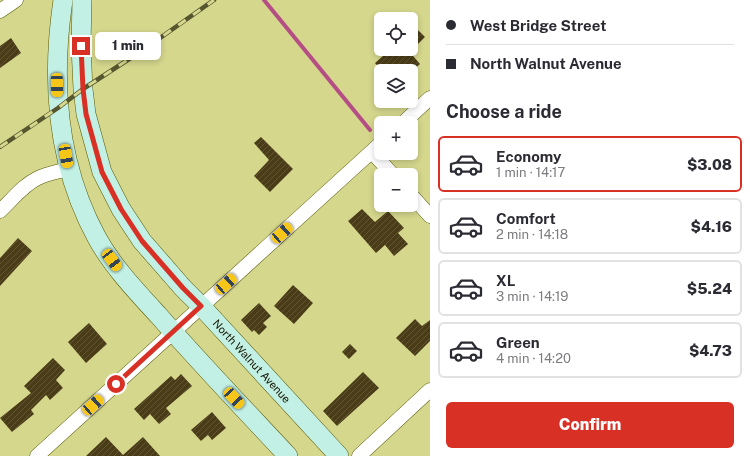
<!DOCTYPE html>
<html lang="en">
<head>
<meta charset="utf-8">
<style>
	body { margin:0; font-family:"Public Sans",sans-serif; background:#f7f7f7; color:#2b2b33; height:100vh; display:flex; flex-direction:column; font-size:15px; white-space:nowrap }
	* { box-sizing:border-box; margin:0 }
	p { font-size:13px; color:#7c7c81 }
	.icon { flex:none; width:22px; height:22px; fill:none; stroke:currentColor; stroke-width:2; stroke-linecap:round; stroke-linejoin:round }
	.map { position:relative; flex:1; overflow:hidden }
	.sheet { display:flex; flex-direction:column; background:#fff; width:320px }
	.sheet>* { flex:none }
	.guide { display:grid; align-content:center; height:88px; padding:0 16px; background:#fff }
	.tools { position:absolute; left:374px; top:12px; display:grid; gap:8px }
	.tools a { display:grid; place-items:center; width:44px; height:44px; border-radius:6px; background:#fff; box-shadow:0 2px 6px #0003; font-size:20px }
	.end { position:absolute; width:18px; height:18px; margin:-9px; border:5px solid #d93025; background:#fff; box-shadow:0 0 0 2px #fff }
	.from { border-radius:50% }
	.bubble { position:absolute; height:28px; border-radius:6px; background:#fff; box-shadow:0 2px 6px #0003; font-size:13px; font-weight:800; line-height:28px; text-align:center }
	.car { position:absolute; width:12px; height:24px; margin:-12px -6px; border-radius:5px; box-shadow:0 0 3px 1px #0007; background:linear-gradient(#f5c518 24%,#345 0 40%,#f5c518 0 76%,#345 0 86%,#f5c518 0) }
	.guide b { display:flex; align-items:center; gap:14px; height:38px; font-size:15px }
	.guide b+b { border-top:1px solid #e1e1e2 }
	.guide i { width:10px; height:10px; background:#2b2b33 }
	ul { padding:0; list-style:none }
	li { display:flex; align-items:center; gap:12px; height:56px; margin:0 8px 6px; padding:0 8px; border:2px solid #e1e1e2; border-radius:6px }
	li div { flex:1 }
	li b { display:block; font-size:15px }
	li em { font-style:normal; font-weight:800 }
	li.on { border-color:#d93025 }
	li>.icon { width:36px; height:36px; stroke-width:1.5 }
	h2 { padding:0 16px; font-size:18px; line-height:48px }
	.action { display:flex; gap:8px; margin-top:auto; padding:8px 16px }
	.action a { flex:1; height:46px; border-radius:6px; background:#d93025; color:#fff; font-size:16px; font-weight:800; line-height:46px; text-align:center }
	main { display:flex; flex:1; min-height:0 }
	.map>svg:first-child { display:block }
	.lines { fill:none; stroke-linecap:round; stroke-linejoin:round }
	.stream { stroke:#b44e84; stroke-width:4 }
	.building { fill:url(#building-hatch) }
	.minor-casing { stroke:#585802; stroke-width:15 }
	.secondary-casing { stroke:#585802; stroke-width:20 }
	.minor { stroke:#fff; stroke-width:14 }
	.secondary { stroke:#c3f0e4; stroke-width:19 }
	.rail-casing { stroke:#56562f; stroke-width:4.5 }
	.rail { stroke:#d5d78d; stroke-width:3; stroke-dasharray:9; stroke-linecap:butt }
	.route { stroke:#d93025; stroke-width:5 }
	.labels { text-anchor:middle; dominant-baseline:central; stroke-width:4; stroke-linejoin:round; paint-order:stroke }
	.street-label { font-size:11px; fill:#151400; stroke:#d5d78d }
</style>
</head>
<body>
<main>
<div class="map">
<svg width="430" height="456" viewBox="0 0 430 456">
	<defs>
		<pattern id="building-hatch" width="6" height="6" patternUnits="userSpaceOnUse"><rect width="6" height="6" fill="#4a3c16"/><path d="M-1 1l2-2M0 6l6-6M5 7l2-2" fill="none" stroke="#605535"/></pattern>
	</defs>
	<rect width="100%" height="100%" fill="#d5d78d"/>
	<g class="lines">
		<path class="stream" d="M264,0L370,130"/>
	</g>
	<path class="building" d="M418,30L425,37L411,51V36Z
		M11,38L21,53L0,68V46Z
		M391,49H407L420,64L412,71H382L375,63Z
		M261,137L293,169L270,192L254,176L269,160L254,143Z
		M362,209L375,222L388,211L404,228L398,233L408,244L394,256L385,245L376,253L348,221Z
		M18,238L32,251L0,286V258Z
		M293,285L313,303L294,324L274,306Z
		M259,303L271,316L263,323L267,327L259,335L254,330L252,332L241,320Z
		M415,319L422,326L430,320V341L415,356L396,338Z
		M89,323L107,344L86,363L68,342Z
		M350,344L357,351L349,359L342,352Z
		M53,358L65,370L56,380L63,388L50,400L46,395L31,410L34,414L12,432L0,418L31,393L24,386Z
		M363,372L379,388L337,426L323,411Z
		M181,374L192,386L166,408L171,414L159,424L150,414L144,420L134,409L171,376L175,380Z
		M212,412L226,428L212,440L208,435L201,441L191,430Z
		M106,437L123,455L143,437L160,456H86Z"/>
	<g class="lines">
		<g class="minor-casing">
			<path id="minor" d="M0,11L16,0
				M403,123L430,98
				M372,152L393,175
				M411,195L430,216
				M0,211C12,200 23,185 38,178C48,173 58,172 68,169
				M37,456L381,143
				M359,456L430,390"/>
		</g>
		<g class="secondary-casing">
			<g id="secondary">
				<path d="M63,0C51,81 57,165 97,238C113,267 137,292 159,316C201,364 245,410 288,456"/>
				<path id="s1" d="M82,0L81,46L83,89L86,114L102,172L121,209L142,241L183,288L201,306L339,456"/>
			</g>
		</g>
		<use href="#minor" class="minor"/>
		<use href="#secondary" class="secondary"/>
		<g class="rail-casing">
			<path id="rail" d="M0,147L58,108L83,89L143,50L214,0"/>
		</g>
		<use href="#rail" class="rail"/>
	</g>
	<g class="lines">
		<path class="route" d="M81,46L83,89L86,114L102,172L121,209L142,241L183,288L201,306L116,384"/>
	</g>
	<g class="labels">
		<g class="street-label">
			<text stroke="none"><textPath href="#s1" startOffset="417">North Walnut Avenue</textPath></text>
		</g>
	</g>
</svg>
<div class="tools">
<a><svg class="icon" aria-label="locate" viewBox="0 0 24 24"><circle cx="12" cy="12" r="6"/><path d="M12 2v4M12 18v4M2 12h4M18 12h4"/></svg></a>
<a><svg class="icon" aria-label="layers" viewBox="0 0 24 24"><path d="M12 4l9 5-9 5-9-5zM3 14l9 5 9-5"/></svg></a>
<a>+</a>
<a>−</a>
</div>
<i class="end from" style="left:116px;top:384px"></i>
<i class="end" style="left:81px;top:46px"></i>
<div class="bubble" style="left:95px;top:32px;width:66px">1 min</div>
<i class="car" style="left:57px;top:85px;rotate:179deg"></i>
<i class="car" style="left:66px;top:156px;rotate:170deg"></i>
<i class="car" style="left:282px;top:233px;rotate:48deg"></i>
<i class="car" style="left:112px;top:260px;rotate:143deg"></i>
<i class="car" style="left:226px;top:284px;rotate:48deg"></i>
<i class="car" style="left:234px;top:398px;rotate:137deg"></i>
<i class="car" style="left:93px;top:405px;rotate:48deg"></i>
</div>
<section class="sheet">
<div class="guide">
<b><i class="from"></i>West Bridge Street</b>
<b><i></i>North Walnut Avenue</b>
</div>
<h2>Choose a ride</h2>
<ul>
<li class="on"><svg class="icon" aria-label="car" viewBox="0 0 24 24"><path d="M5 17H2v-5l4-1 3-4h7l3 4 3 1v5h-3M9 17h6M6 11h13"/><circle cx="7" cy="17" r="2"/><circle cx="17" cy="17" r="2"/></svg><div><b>Economy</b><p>1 min · 14:17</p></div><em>$3.08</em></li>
<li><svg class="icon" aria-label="car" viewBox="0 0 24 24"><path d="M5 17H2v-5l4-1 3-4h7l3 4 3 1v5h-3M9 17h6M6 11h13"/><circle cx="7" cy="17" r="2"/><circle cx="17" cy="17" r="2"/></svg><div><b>Comfort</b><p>2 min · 14:18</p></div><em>$4.16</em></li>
<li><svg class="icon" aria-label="car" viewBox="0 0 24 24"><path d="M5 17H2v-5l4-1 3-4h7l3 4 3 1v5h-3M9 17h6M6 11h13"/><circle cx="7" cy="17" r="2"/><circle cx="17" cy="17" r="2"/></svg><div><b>XL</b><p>3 min · 14:19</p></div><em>$5.24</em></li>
<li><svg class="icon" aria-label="car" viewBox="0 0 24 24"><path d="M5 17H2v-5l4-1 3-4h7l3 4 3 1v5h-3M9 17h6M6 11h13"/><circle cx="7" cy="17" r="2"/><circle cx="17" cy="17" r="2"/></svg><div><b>Green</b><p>4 min · 14:20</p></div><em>$4.73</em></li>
</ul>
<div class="action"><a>Confirm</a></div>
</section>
</main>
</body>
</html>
